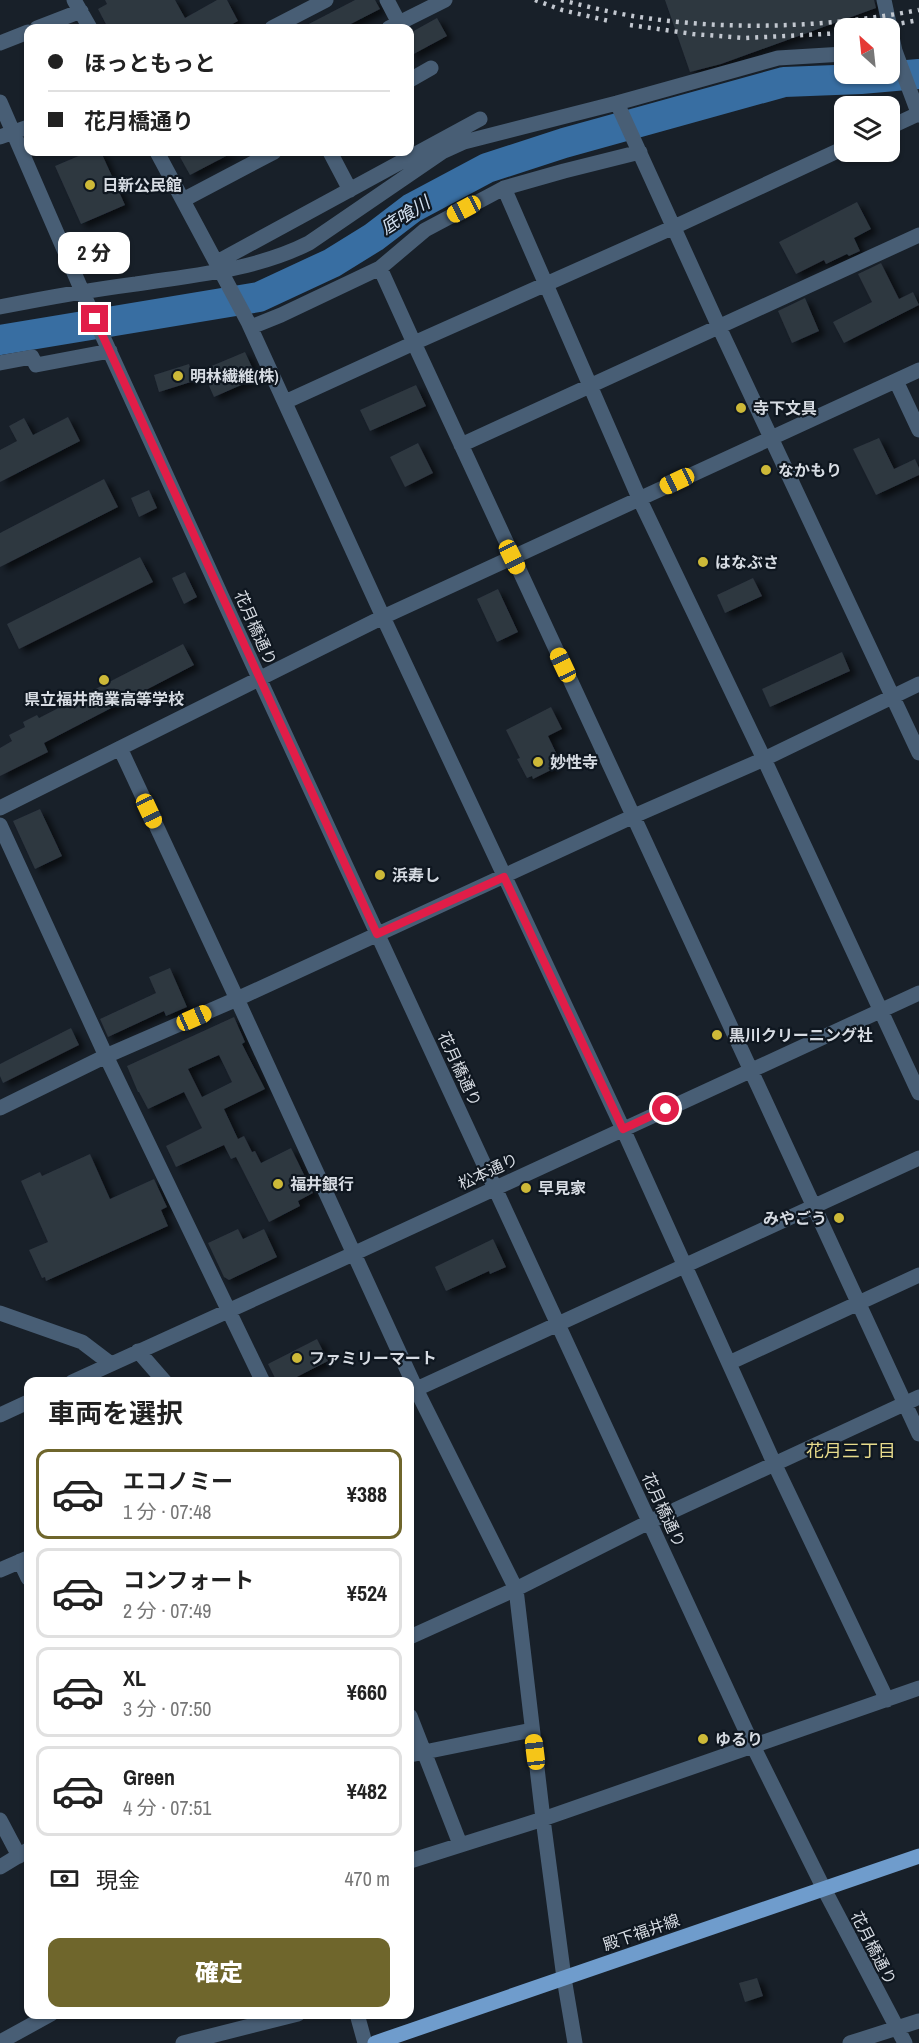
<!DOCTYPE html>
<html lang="ja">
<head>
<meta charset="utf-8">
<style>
	body { margin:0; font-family:"Archivo Narrow","Noto Sans JP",sans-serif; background:#f2f2f2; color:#222; height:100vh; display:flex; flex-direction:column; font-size:22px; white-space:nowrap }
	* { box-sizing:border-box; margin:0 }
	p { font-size:20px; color:#767676 }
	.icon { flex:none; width:33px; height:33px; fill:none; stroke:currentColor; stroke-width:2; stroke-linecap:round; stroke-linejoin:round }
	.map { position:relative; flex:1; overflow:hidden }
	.details { position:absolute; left:24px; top:1377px; width:390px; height:642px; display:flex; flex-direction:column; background:#fff; border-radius:12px; box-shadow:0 2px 4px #0004 }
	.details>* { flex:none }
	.banner { position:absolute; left:24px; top:24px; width:390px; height:132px; border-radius:12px; box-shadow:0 2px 4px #0004; display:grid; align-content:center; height:132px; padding:0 24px; background:#fff }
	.needle { width:39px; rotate:333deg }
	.fabs { position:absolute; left:834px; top:18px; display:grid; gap:12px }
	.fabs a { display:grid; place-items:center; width:66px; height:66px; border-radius:12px; background:#fff; box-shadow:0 2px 4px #0004; font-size:30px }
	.end { position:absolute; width:27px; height:27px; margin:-14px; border:8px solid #e11d48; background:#fff; box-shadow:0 0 0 3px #fff }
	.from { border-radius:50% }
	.bubble { position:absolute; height:42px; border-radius:12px; background:#fff; box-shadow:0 2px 4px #0004; font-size:20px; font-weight:800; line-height:42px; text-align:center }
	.car { position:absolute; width:18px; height:36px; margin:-18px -9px; border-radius:8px; box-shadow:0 0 4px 2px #0007; background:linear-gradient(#f5c518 24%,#345 0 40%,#f5c518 0 76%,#345 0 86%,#f5c518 0) }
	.banner b { display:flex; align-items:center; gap:21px; height:57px; font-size:22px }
	.banner b+b { border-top:2px solid #e0e0e0 }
	.banner i { width:15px; height:15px; background:#222 }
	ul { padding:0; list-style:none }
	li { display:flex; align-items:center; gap:18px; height:90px; margin:0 12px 9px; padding:0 12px; border:3px solid #e0e0e0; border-radius:12px }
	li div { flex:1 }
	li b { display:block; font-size:22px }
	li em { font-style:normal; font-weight:800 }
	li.current { border-color:#6f662c }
	li>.icon { width:54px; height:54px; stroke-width:1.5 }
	h2 { padding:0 24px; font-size:27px; line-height:72px }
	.pay { display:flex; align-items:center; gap:15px; height:66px; padding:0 24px; font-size:22px }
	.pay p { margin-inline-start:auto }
	.cta { display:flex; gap:12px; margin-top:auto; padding:12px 24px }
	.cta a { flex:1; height:69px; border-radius:12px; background:#6f662c; color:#fff; font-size:24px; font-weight:800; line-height:69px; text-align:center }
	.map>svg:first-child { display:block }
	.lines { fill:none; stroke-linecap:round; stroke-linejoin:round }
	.river { stroke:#386ea2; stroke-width:30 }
	.building { fill:#2e3741; fill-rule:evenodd; filter:url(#shadow) }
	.minor { stroke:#485e75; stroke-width:15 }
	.major { stroke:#6f9ccc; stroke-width:15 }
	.rail { stroke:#c2c7cf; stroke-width:4.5; stroke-dasharray:3 6; stroke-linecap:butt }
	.route { stroke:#e11d48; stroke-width:8 }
	.poi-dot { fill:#cdb938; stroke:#0f1720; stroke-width:2 }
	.labels { text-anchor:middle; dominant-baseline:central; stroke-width:4.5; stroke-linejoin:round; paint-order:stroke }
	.poi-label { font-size:16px; font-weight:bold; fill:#d6dbe2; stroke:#0f1720; text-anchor:start }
	.street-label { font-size:16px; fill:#d6dbe2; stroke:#0f1720 }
	.water-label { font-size:18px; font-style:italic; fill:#d2e0f0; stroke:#0f1720 }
	.neighbourhood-label { font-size:18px; fill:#e7db8c; stroke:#0f1720 }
</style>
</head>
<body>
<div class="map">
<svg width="919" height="2043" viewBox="0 0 919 2043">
	<defs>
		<filter id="shadow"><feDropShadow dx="6" dy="4" stdDeviation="3" flood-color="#0009"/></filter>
	</defs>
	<rect width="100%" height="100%" fill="#182029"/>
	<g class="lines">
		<path class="river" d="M0,340L259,297L332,263L374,237L412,208L487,168L564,143L784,82L861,79L919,74"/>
	</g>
	<path class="building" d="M105,0H175L185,18L217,0H227L238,21L225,28H108L98,9L107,4Z
		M355,0H375L380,9L343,28H301Z
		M665,0H874L876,8L721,64L690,72Z
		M437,18L447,36L410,56V33Z
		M88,152H101L125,205L81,224L55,166Z
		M191,152H234L190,175L180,157Z
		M857,202L871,229L854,238L860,251L849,256L847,254L826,264L824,260L796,274L779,242Z
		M881,263L899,299L913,292L919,305L844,343L833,322L872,302L858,274Z
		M805,298L819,331L792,343L778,311Z
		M245,352L257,378L214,397L202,370Z
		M189,364L194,381L159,392L154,375Z
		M416,385L426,406L370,431L360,410Z
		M68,417L80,441L0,482V450L17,441L9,426L24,418L33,435Z
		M879,438L894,469L915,459L919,468V475L876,495L853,449Z
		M418,443L433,473L405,487L390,457Z
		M104,479L118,507L0,567V533Z
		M149,490L157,508L139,517L131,498Z
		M140,557L153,582L19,649L7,624Z
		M185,572L197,597L184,604L172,578Z
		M753,578L762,596L725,613L717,595Z
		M498,589L518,632L497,642L477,599Z
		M183,644L194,665L44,743L48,752L0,776V748L12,741L9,735L25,727L23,722L37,715L39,718Z
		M842,652L850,671L770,707L762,689Z
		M551,707L562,729L548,736L560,761L553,765L555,768L533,779L532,776L527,778L517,759L520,758L506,730Z
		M40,809L62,856L35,869L13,821Z
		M170,968L187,1007L166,1016L164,1011L108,1037L100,1019L156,993L149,977Z
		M234,1017L245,1042L242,1044L265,1089L224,1109L238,1139L244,1136L252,1152L255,1151L261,1163L291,1148L313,1193L298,1201L300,1206L269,1222L236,1157L231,1159L224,1145L176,1167L166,1146L202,1128L184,1092L148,1109L139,1092H138L127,1066ZM219,1055L232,1082L202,1097L188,1069Z
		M71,1028L79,1045L3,1083L0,1076V1064Z
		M90,1154L110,1199L154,1179L167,1207L161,1210L168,1226L46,1281L45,1277L42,1278L29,1250L48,1242L21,1181L40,1172L42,1176Z
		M238,1229L243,1239L264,1229L277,1257L229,1280L224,1277L208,1243Z
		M493,1239L506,1267L490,1274L489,1271L446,1291L435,1267Z
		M317,1339L328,1361L287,1382H277L268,1364Z
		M757,1978L763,1996L745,2002L739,1983Z"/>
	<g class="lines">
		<path class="minor" d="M74,0L90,28
			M387,0L399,23
			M884,0L895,51L919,115
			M37,28L81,11
			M272,28L326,0
			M389,28L445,0
			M0,43L28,32
			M410,80L431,68
			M0,102L82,291L259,678L753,1746L824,1889L905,2043
			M617,103L719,327L919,753
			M890,127L918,114
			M0,137L28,127
			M844,148L674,227L414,343C582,707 752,1069 919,1434
			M157,152L248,322L383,617L623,1129L774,1463L887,1700
			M330,152L350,190
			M504,188L639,498L764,759L919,1093
			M183,200L274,152
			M217,262L480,119
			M0,307C45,298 90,290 136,284C194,275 256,270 309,243L442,152L464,142L617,103L778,58L844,54
			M251,327L281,315L380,268L425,230L504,188L564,171L640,152
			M0,363L32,357L36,365L110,351
			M896,381L919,430
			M285,402L414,343L380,268
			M461,445L919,235
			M120,748L237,999L416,1389L516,1589L543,1819L564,1978L575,2043
			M0,808L383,617L919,370
			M0,825L106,1056L263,1382
			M0,1108L106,1056L237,999L634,816L764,759L919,684
			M0,1313L82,1342L111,1364
			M138,1351L165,1382
			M729,1363L919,1275
			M72,1382L353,1254L919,993
			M410,1392L919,1158
			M0,1415L28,1402
			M20,1561L28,1578
			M0,1570L28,1558
			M410,1637L516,1589L649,1522L919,1397
			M410,1716L460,1844
			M410,1755L532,1730
			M0,1820L19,1856
			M410,1861L543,1819L919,1688
			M0,1867L28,1850
			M357,2014L365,2043
			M0,2042L51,2014
			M183,2043L298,2014
			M850,2043L919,2021"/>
		<path class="major" d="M375,2043L919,1856"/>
		<path class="rail" d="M535,0L562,10L609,21
			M561,0C589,7 617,14 646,18C737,31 829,27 919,10
			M630,25L693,34L745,38L844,33
			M875,28L919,20"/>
	</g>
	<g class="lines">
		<path class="route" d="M95,319L377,934L504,877L623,1129L666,1109"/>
	</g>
	<g class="poi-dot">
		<circle cx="90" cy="185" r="6"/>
		<circle cx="178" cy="376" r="6"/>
		<circle cx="741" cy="408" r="6"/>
		<circle cx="766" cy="470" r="6"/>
		<circle cx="703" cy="562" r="6"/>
		<circle cx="104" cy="680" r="6"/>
		<circle cx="538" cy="762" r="6"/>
		<circle cx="380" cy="875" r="6"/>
		<circle cx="717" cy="1035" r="6"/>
		<circle cx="278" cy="1184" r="6"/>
		<circle cx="526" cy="1188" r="6"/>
		<circle cx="839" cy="1218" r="6"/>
		<circle cx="297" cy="1358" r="6"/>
		<circle cx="703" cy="1739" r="6"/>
	</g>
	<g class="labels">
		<g class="poi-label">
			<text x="102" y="185">日新公民館</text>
			<text x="190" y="376">明林繊維(株)</text>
			<text x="753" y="408">寺下文具</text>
			<text x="778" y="470">なかもり</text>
			<text x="715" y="562">はなぶさ</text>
			<text x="104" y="699" text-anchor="middle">県立福井商業高等学校</text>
			<text x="550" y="762">妙性寺</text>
			<text x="392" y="875">浜寿し</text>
			<text x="729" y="1035">黒川クリーニング社</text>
			<text x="290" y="1184">福井銀行</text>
			<text x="538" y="1188">早見家</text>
			<text x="827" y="1218" text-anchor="end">みやごう</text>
			<text x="309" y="1358">ファミリーマート</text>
			<text x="715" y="1739">ゆるり</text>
		</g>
		<g class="street-label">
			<text transform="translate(256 628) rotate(66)">花月橋通り</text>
			<text transform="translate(460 1069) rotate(65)">花月橋通り</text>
			<text transform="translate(488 1171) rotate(-25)">松本通り</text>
			<text transform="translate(664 1510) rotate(65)">花月橋通り</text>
			<text transform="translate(641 1932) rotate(-19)">殿下福井線</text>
			<text transform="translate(874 1948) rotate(63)">花月橋通り</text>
		</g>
		<g class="water-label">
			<text transform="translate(405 215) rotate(-32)">底喰川</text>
		</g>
		<g class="neighbourhood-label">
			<text x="851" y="1450">花月三丁目</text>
		</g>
	</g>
</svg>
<div class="fabs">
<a><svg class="needle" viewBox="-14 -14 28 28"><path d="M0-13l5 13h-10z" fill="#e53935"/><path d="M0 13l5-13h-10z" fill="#767676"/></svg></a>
<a><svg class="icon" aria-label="layers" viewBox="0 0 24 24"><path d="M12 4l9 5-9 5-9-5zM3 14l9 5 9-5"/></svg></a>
</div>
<i class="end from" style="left:666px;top:1109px"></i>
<i class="end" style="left:95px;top:319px"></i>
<div class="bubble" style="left:58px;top:232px;width:72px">2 分</div>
<i class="car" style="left:464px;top:209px;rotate:242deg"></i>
<i class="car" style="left:677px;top:481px;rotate:245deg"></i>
<i class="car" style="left:512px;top:557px;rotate:154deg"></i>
<i class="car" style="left:563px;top:665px;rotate:335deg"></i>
<i class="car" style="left:149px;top:811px;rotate:155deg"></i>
<i class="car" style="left:194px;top:1018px;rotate:66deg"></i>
<i class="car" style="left:535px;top:1752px;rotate:353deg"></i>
<div class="banner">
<b><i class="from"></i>ほっともっと</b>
<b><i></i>花月橋通り</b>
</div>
<section class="details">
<h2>車両を選択</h2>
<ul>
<li class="current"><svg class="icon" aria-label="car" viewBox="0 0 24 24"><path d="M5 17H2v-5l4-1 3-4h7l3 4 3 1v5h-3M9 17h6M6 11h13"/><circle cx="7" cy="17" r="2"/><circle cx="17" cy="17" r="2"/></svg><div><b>エコノミー</b><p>1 分 · 07:48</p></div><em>¥388</em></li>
<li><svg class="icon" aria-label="car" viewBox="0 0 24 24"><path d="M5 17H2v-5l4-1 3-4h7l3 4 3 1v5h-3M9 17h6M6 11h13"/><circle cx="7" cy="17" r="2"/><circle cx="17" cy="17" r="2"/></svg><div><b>コンフォート</b><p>2 分 · 07:49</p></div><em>¥524</em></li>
<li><svg class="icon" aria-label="car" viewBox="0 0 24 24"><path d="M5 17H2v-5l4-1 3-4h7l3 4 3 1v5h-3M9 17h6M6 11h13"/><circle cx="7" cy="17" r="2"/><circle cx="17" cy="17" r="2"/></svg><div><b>XL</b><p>3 分 · 07:50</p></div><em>¥660</em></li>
<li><svg class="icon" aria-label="car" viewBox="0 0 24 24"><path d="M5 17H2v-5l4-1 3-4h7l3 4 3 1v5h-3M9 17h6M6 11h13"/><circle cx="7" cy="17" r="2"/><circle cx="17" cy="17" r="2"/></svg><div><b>Green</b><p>4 分 · 07:51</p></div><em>¥482</em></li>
</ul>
<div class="pay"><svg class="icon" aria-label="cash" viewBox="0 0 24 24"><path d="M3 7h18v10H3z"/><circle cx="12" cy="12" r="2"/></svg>現金<p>470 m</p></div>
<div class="cta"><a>確定</a></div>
</section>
</div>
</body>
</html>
